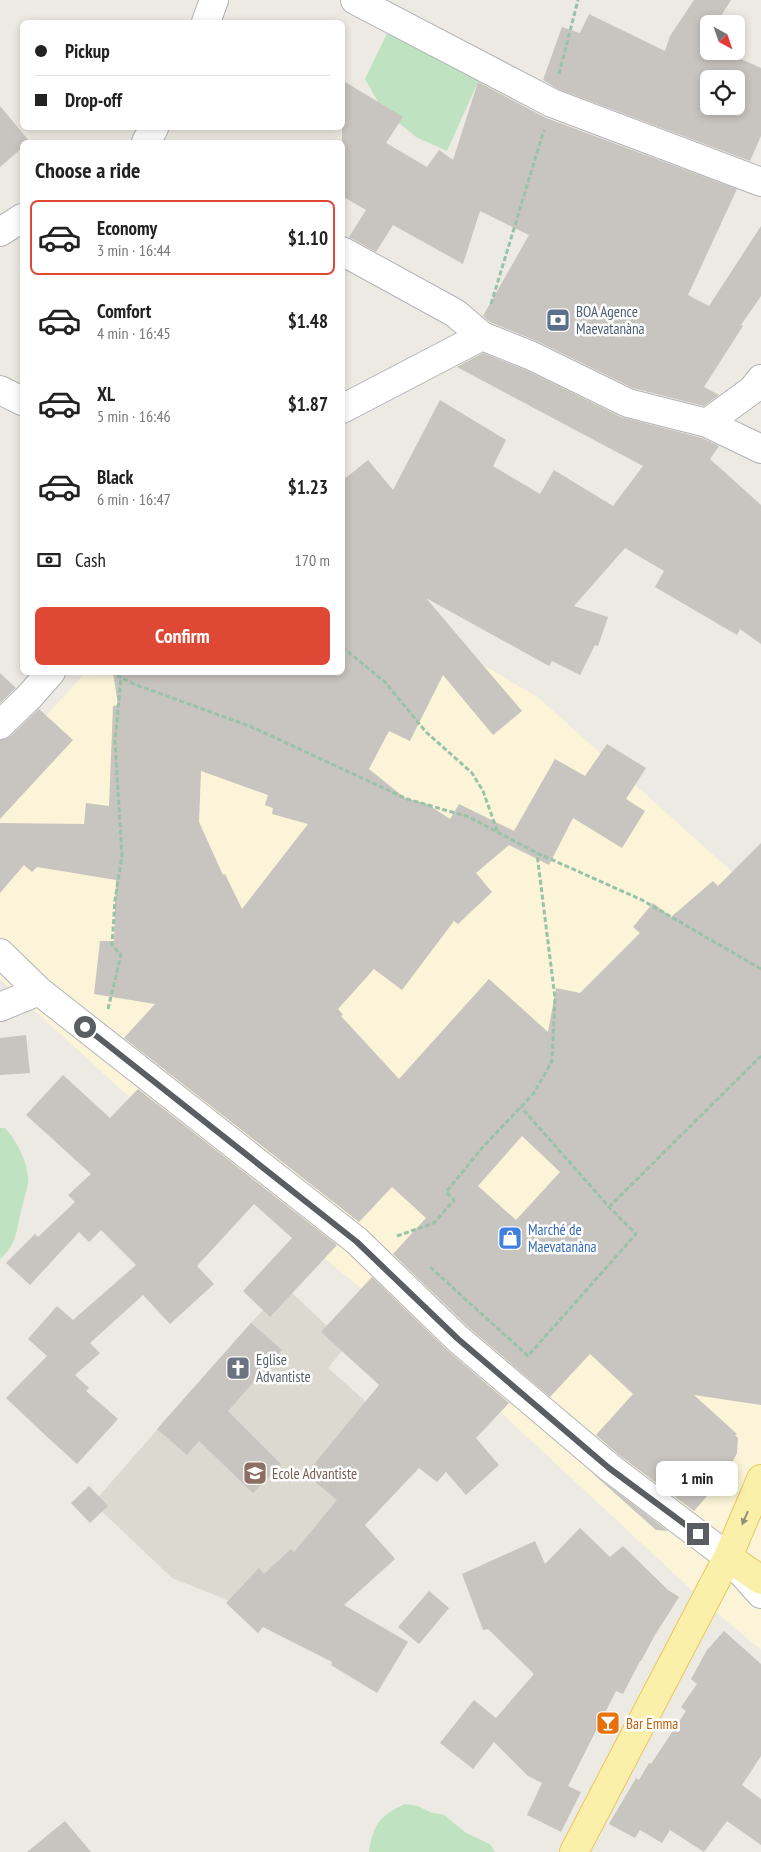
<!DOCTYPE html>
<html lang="en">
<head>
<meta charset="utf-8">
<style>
	body { margin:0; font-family:"PT Sans Narrow",sans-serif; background:#f6f6f6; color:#222; height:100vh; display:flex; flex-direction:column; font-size:19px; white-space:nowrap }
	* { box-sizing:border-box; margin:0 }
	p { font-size:16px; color:#767676 }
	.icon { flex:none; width:28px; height:28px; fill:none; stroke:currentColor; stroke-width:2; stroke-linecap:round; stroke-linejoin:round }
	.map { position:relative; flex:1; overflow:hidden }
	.sheet { position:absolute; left:20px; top:140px; width:325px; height:535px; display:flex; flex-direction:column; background:#fff; border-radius:8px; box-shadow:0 2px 8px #0003 }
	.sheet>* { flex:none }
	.banner { position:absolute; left:20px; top:20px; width:325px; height:110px; border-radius:8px; box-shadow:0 2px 8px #0003; display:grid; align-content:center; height:110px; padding:0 15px; background:#fff }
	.needle { width:32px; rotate:140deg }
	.buttons { position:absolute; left:700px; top:15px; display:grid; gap:10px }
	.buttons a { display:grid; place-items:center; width:45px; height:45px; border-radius:8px; background:#fff; box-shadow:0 2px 8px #0003; font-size:25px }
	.end { position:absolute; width:22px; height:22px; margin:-11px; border:6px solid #5a5d62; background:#fff; box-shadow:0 0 0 2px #fff }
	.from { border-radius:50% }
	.bubble { position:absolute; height:35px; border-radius:8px; background:#fff; box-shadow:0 2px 8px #0003; font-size:16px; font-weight:800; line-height:35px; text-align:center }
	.banner b { display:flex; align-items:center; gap:18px; height:48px; font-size:19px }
	.banner b+b { border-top:1px solid #e0e0e0 }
	.banner i { width:12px; height:12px; background:#222 }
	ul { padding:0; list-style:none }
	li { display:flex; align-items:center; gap:15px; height:75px; margin:0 10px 8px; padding:0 5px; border:2px solid transparent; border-radius:8px }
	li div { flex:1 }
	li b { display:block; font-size:19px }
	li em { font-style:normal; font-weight:800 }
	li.on { border-color:#df4835 }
	li>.icon { width:45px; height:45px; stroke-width:1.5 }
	h2 { padding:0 15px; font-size:22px; line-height:60px }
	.pay { display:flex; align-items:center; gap:12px; height:55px; padding:0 15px; font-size:19px }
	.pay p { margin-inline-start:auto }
	.primary-button { display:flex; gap:10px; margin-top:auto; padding:10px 15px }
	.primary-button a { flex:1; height:58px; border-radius:8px; background:#df4835; color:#fff; font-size:20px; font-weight:800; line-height:58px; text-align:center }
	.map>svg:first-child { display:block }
	.commercial { fill:#fbf4d8 }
	.education { fill:#dcd9d0 }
	.green { fill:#bfe3c1 }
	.building { fill:#c8c4bf; fill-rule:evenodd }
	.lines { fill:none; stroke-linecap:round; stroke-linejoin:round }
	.minor-casing { stroke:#b2b4b9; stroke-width:30 }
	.major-casing { stroke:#e9c75e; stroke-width:30 }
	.path { stroke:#99c3a7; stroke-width:3; stroke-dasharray:5 2.5; stroke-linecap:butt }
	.minor { stroke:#fff; stroke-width:28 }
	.major { stroke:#faf0a9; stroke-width:28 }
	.oneway { fill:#92907b }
	.route { stroke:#5a5d62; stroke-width:6 }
	.labels { text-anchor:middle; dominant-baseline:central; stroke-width:5; stroke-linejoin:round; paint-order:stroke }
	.service-label { font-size:15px; fill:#4e5e75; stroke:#fff; text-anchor:start }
	.shop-label { font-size:15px; fill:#366cbe; stroke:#fff; text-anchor:start }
	.worship-label { font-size:15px; fill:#5b616d; stroke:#fff; text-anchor:start }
	.education-label { font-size:15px; fill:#785e54; stroke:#fff; text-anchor:start }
	.food-label { font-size:15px; fill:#c56008; stroke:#fff; text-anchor:start }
</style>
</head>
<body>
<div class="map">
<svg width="761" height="1852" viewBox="0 0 761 1852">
	<rect width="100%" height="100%" fill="#eceae2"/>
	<path class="commercial" d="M343,582L539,698L752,890L761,902V1650L710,1607L411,1329L151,1117L0,979V766L85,673L342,672Z"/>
	<path class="education" d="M286,1287L347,1345L328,1368L414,1444L250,1609L172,1578L93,1503L248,1326Z"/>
	<path class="green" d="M392,23L482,73L447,151L416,137L382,109L365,79Z
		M0,1128H5C17,1141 30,1165 28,1184C26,1193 23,1202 21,1211C16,1232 17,1244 0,1259Z
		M405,1804L418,1806L430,1812L444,1815L466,1833L490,1844L495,1852H369C373,1825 380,1815 405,1804Z"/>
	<path class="building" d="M694,0H731L716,24H709V35L704,42L709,45V51H723L761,68V136L750,161L558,89L543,80L562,27L580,33L589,14L665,51L670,36ZM709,79H736V106H709Z
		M342,80L403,117L386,143L427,167L439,150L453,160L478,82L546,118L737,189L688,295L709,306L761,226V296L741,325L743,326L704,387L719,395L704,406L633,388L539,342L490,322L483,316L529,235L480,211L463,264L393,225L376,252L349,237L366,210L342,196Z
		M0,106L30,142H22V148L0,167Z
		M483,353L526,370L621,417L702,438L719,446L710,459L761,505V644L740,629L737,635L655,587L664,571L625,548L574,606L608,617L598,646L595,645L580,675L552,661L549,666L426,598L522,711L493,735L443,675L410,741L389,731L369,769L405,798L427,804L450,819L459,804L514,831L555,759L585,776L607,744L646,768L626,799L645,811L622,848L573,818L549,865L509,845L476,873L492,892L458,924L454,921L402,990L374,969L338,1009L343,1015L341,1016L399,1079L489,979L548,1032L556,988L580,993L640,933L633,927L653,903L671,917L713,881L718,886L761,843V1405L694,1395L737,1434L735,1435L738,1438L737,1453L728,1472L694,1511L619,1455L596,1435L633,1394L590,1354L550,1397L468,1327L393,1254L426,1218L392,1187L359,1222L124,1038L155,1004L94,994L100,941H114L116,880L37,867L32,872L24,865L0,893V823L84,824L86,803L109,806L113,706L118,705L113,672H342V481L368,460L393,490L440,400L506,440L493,466L540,494L554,470L613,506L643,466L457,367ZM201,771L268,795L265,805L273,808L272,814L308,824L242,909L225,874L223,875L199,822ZM522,1136L560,1172L516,1220L478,1186Z
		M0,673L16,688L0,703Z
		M39,709L73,740L0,819V740L11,736Z
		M26,1035L30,1073L0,1075V1038Z
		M63,1075L110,1118L138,1089L337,1245L270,1317L243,1291L292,1238L254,1204L197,1266L214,1284L170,1324L143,1295L90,1343L100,1353L75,1375L89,1388L86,1391L118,1419L77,1464L44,1434L6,1398L47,1356L28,1339L57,1306L73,1320L136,1265L101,1230L89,1242L79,1232L30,1285L6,1263L35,1234L38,1237L75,1202L68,1195L91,1174L26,1115Z
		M372,1277L447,1350L509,1403L476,1438L499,1465L466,1495L446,1472L437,1482L419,1468L365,1525L395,1559L344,1605L408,1642L377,1693L331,1665L332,1662L263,1627L258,1633L226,1603L259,1568L264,1574L291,1549L294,1552L337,1500L306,1474L379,1385L321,1332Z
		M251,1323L282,1350L228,1411L281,1464L253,1493L199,1441L187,1455L157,1429Z
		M591,1472L600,1479L668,1531L656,1530Z
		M89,1486L108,1506L90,1523L71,1503Z
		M580,1528L610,1557L623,1546L668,1590L679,1597L655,1635L641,1661H640L623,1694L616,1691L568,1786L581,1792L561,1832L527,1815L542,1783L528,1776L494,1742L473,1769L440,1743L474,1700L496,1718L534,1674L488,1629L483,1630L462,1574L535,1541L545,1564Z
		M429,1591L449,1608L419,1644L398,1627Z
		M724,1631L761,1664V1756L742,1785L761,1799V1845L727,1821L704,1852L670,1830L662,1843L640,1830L635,1838L609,1824L636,1778L639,1780L649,1763L651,1764L686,1711L681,1707L697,1684L691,1679L707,1650Z
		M65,1821L91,1852H27Z"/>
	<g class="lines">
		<g class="minor-casing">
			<path id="minor" d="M355,0L552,103L761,182
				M206,22L214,0
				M146,142L154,128
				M0,232L22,218
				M342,251L455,313L482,336L532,356L628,403L707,423L761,449
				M0,390L22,401
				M342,409L482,336
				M707,423L752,390L761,379
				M0,725L29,697L51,672
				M0,953L39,991L357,1241L458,1339L609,1467L728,1557L761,1594
				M0,1007L39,991"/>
		</g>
		<g class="major-casing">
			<path id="major" d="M728,1557L761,1580
				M574,1852L728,1557L761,1479"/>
		</g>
		<path class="path" d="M559,74L578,0
			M491,304L544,130
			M342,647L385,682L426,732L472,773L483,791L498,833
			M110,672L134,684L252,727L407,799L469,817L537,853L642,900L761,969
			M108,1009L121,955L112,945L115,900L122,856L115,742L121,678
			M609,1207L761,1056
			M397,1236L434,1223L454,1200L446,1192L482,1148L534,1093L552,1061L555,998L537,854
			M430,1267L528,1356L636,1234L609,1207L521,1107"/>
		<use href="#minor" class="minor"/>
		<use href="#major" class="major"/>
	</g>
	<defs><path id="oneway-solid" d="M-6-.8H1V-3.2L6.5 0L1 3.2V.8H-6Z" transform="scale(1.25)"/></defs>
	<use class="oneway" href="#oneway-solid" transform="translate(745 1518) rotate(113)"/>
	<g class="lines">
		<path class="route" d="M85,1027L357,1242L458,1339L609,1468L698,1534"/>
	</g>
	<defs>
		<g id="bank-square" transform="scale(1.25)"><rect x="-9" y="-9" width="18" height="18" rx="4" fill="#5c6f8a" stroke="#fff"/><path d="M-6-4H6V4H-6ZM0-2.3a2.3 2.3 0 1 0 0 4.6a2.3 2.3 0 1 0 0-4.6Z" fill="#fff"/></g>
		<g id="shop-square" transform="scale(1.25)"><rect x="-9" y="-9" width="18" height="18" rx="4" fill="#3f7fe0" stroke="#fff"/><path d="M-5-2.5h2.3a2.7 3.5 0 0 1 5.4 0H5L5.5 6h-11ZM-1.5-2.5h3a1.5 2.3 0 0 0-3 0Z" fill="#fff"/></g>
		<g id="church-square" transform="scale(1.25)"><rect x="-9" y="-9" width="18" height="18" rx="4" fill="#6b7280" stroke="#fff"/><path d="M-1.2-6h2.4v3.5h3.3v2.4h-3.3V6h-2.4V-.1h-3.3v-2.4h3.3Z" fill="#fff"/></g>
		<g id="school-square" transform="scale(1.25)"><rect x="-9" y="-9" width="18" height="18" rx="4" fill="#8d6e63" stroke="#fff"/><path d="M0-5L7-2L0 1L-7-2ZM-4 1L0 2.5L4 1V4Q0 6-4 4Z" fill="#fff"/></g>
		<g id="bar-square" transform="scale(1.25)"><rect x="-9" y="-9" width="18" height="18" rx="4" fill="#e8710a" stroke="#fff"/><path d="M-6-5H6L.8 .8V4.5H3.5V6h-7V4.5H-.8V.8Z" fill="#fff"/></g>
	</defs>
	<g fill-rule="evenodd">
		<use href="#bank-square" x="558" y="320"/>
		<use href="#shop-square" x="510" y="1238"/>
		<use href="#church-square" x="238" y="1368"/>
		<use href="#school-square" x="255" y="1473"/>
		<use href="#bar-square" x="608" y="1723"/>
	</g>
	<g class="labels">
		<g class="service-label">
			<text x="576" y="311">BOA Agence<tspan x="576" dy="17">Maevatanàna</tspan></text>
		</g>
		<g class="shop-label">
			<text x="528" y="1229">Marché de<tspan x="528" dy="17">Maevatanàna</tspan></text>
		</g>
		<g class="worship-label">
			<text x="256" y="1359">Eglise<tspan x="256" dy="17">Advantiste</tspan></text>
		</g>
		<g class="education-label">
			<text x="272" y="1473">Ecole Advantiste</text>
		</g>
		<g class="food-label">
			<text x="626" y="1723">Bar Emma</text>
		</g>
	</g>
</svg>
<div class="buttons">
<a><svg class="needle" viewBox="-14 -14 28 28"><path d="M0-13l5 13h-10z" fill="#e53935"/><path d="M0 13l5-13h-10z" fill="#767676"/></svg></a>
<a><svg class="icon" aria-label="locate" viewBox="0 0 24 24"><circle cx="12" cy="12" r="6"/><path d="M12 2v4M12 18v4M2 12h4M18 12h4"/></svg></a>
</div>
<i class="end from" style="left:85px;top:1027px"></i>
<i class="end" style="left:698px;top:1534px"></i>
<div class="bubble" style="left:656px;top:1461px;width:82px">1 min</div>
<div class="banner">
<b><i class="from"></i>Pickup</b>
<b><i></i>Drop-off</b>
</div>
<section class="sheet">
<h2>Choose a ride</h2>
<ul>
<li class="on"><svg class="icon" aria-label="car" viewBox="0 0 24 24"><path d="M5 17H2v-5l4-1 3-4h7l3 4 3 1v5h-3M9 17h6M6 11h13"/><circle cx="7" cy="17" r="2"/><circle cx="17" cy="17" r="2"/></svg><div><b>Economy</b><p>3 min · 16:44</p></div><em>$1.10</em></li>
<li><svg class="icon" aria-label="car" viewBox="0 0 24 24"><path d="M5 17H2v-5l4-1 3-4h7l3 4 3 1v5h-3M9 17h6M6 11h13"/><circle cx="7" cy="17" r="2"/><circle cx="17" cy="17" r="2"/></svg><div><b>Comfort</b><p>4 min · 16:45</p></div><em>$1.48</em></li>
<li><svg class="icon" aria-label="car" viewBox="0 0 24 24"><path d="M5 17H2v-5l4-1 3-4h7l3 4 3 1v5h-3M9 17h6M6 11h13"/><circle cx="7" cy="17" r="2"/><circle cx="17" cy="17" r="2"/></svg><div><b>XL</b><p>5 min · 16:46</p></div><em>$1.87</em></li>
<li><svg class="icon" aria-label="car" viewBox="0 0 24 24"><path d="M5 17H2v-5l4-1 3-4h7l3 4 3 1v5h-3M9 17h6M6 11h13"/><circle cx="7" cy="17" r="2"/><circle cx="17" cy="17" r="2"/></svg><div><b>Black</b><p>6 min · 16:47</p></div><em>$1.23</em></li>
</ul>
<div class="pay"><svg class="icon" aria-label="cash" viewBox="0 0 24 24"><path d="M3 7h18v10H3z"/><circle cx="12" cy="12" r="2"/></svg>Cash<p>170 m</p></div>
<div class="primary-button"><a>Confirm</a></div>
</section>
</div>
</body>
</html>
